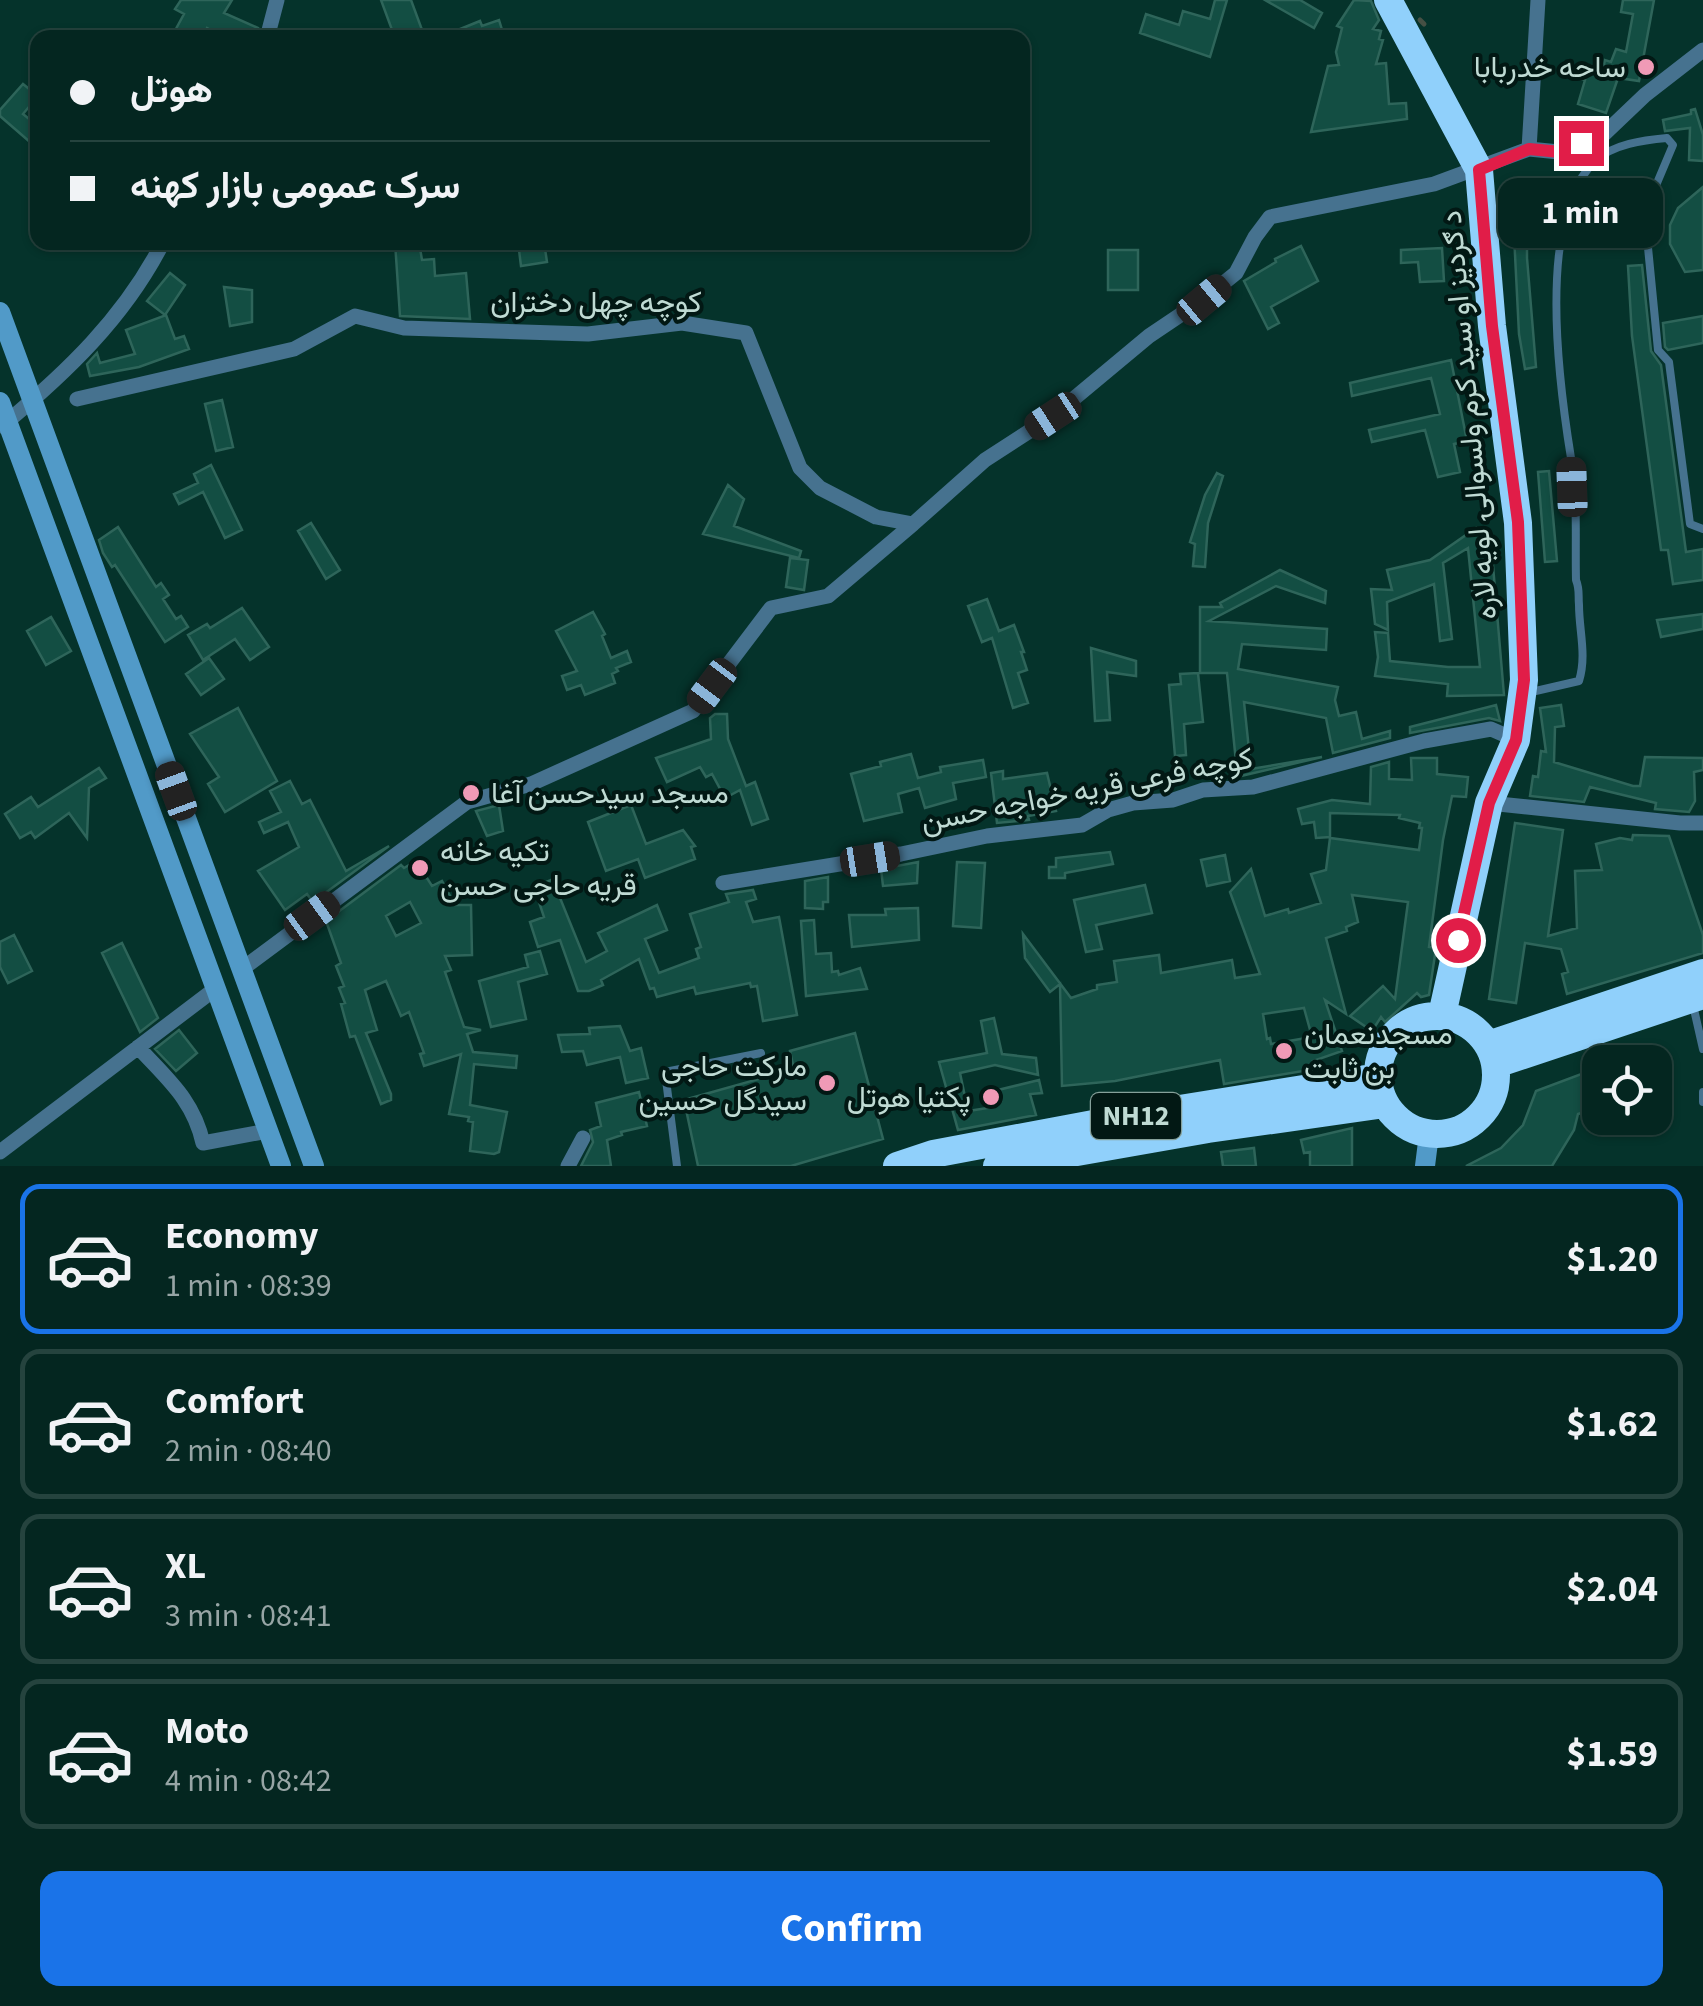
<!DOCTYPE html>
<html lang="en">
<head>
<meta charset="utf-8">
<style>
	body { margin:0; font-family:"Source Sans 3",Vazirmatn,sans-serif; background:#0d2e29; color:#f1f3f6; height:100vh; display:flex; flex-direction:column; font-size:38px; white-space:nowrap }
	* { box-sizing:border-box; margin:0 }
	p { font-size:32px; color:#97a5a5 }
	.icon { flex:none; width:55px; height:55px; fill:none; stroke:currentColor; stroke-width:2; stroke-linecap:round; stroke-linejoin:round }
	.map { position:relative; height:1166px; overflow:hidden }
	.side { display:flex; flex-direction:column; background:#042620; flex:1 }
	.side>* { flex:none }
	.hud { position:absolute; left:30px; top:30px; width:1000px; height:220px; border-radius:20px; box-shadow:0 2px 8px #0004,0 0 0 2px #25433e; display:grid; align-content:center; height:220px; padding:0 40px; background:#042620 }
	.fabs { position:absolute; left:1582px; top:1045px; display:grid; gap:20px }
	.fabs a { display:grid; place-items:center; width:90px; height:90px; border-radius:20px; background:#042620; box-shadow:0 2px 8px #0004,0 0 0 2px #25433e; font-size:50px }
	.end { position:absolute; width:45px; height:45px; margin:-22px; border:12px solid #e11d48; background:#fff; box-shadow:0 0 0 5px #fff }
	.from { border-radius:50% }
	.bubble { position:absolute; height:70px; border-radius:20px; background:#042620; box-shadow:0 2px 8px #0004,0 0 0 2px #25433e; font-size:32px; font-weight:700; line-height:70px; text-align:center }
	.car { position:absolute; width:30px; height:60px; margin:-30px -15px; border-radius:12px; box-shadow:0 0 8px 2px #0007; background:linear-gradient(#222 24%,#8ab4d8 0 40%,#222 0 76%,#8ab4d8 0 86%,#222 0) }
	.hud b { display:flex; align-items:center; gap:35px; height:95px; font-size:38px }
	.hud b+b { border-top:2px solid #25433e }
	.hud i { width:25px; height:25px; background:#f1f3f6 }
	ul { padding:18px 0 0; list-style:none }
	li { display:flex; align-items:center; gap:30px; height:150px; margin:0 20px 15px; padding:0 20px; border:5px solid #25433e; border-radius:20px }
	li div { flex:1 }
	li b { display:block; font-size:38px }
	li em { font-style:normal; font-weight:700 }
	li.on { border-color:#1a73e8 }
	li>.icon { width:90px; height:90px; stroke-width:1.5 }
	.action { display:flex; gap:20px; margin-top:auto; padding:20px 40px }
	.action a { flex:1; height:115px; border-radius:20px; background:#1a73e8; color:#fff; font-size:40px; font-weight:700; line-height:115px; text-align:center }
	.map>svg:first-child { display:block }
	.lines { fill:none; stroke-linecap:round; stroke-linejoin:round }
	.stream { stroke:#465044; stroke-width:5 }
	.building { fill:#134e43; stroke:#2e655a; stroke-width:2.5; fill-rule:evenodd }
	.lane { stroke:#46728f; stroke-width:8 }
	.street { stroke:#46728f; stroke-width:15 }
	.secondary { stroke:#519ac8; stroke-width:20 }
	.highway { stroke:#90d0fb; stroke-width:28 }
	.route { stroke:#e11d48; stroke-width:12 }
	.poi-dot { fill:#f09ab6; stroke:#021814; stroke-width:4 }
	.labels { text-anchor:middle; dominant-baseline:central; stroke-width:8; stroke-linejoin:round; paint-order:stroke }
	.shield { fill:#021814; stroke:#86a09a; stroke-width:2.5 }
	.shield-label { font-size:28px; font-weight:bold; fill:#bfdad3 }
	.poi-label { font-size:30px; fill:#bfdad3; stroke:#021814; text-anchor:end }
	.street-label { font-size:30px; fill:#bfdad3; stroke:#021814 }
</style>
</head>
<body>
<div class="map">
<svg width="1703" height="1166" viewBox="0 0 1703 1166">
	<rect width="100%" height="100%" fill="#05332b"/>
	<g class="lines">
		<path class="stream" d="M1420,20L1424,24"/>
	</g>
	<path class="building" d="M181,0H232L224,13L258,28L256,38H225L207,28L202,38H171L184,14L175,9Z
		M381,0H411L425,38H395Z
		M1215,0H1227L1210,57L1140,33L1146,14L1179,25L1183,11L1210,19Z
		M1265,0H1300L1322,13L1314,28Z
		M1354,0L1371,1L1379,20L1373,29L1381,31L1379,39L1383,40L1376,64L1386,63L1389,104L1406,103L1407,119L1311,132L1328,66L1339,65L1336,52L1342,28L1337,26Z
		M1623,0H1654L1639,81L1618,78L1606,113L1578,104L1585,80L1581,79L1585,64L1603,69L1605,60L1611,62L1616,49L1626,52L1633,14L1621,12Z
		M499,20L503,33L491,38H438L480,21L482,26Z
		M23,84L38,96L23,114L38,126V149L0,116V110Z
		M1695,109L1703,135V161L1689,160L1690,128L1665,131L1663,120L1691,114V110Z
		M1703,187V270L1685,272L1670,244V225L1678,208Z
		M1527,194V258L1536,367L1525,369L1519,334L1512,195Z
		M395,242H419L422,260L434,259L435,276L466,273L470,319L400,316Z
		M518,242H544L547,262L521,266Z
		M1301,246L1318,281L1271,307L1279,323L1268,329L1244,281L1276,262L1275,259Z
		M1442,248L1444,281L1420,282L1418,262L1401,263V250Z
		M1108,250H1138V290H1108Z
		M1642,265L1651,351L1661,365L1686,552L1703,549V580L1673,584L1668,550H1661L1632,336L1628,266Z
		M170,273L185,285L165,315L147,301Z
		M224,287L252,290V322L230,326Z
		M166,315L175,339L184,336L189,349L139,367L90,376L87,364L97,353L100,363L135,354L126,330Z
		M1703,316V343L1668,350L1665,347L1663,323Z
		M1451,360L1467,441L1454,444L1460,472L1438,477L1425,430L1372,442L1369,430L1440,414L1431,378L1352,396L1350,383Z
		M222,400L233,447L216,451L205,404Z
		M211,465L242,530L225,538L203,492L179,504L174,494L198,483L194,474Z
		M1549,471L1557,561L1545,562L1538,472Z
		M1217,473L1223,476L1208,523L1205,567L1193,566L1195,544L1190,542L1205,495Z
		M728,485L744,499L734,526L801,551L799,558L703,534Z
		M311,523L340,570L326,579L298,531Z
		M118,527L156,587L161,583L169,595L163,599L176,619L181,616L188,627L165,642L115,565L112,567L103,553L99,540Z
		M1476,528L1488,554H1492L1504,695L1447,696L1448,684L1375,676L1378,657L1375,632L1388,633L1390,661L1448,667H1480L1468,548L1443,563L1452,639L1440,641L1434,584L1387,602L1388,630L1375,624L1371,589L1392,590L1387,570L1430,560Z
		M790,558L808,560L804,590L786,587Z
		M1280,570L1326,591L1325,603L1276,586L1209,621L1327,629L1326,650L1242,644L1238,669L1338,687L1335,700L1339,716L1356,712L1362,739L1390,731V738L1333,753L1326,718L1244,702L1251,769L1322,757L1241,776L1236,762L1227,673H1200V607H1222L1220,603Z
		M987,599L999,631L1014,625L1024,652H1021L1027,670L1018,673L1028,703L1013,708L992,638L982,642L968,606Z
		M242,608L269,647L250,660L235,639L203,660L188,635L207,624L210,628Z
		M593,612L605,634L602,636L611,658L627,651L631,662L616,668L618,671L612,674L615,683L585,695L581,685L567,690L562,676L577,671L556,631Z
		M1703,614V629L1661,637L1657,620Z
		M51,617L71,651L46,665L27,631Z
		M1091,648L1136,661V676L1107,672L1110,720L1095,721Z
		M209,658L224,679L201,695L186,674Z
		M1198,673L1203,722L1184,724L1186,755L1175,756L1169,685L1181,684L1180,674Z
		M1496,705L1500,721L1489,718L1410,733V727Z
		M1561,705L1564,726L1555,727L1554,762L1633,786H1640L1645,757L1703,758V770L1694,772L1695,801L1689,812L1655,809L1656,803L1590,787L1584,802L1530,796L1533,776L1538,777L1541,751L1546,752L1540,708Z
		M238,708L277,781L225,812L208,784L219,777L190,734Z
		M715,714H727L728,739L746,786L755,782L768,819L752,825L740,790L725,798L712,774L706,777L700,767L667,782L656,758L711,739L710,718Z
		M911,754L918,778L941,772L940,767L983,760L986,777L953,783L956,799L925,808L919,788L898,794L902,812L864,821L851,774L881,766L880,762Z
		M1411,758H1437V774L1468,777L1466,797L1452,796L1443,840L1429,947L1436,948L1429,995L1421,997L1417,993L1385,1022L1381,1017L1372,1031L1350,1016L1383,986L1395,999L1408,902L1352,895L1358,922L1346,927L1347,931L1326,938L1346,1014L1325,1000L1342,1051L1313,1061L1315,1069L1224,1084L1220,1060L1115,1081L1062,1086L1060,984L1050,992L1025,958L1023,934L1071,998L1097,989V985L1117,982L1114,961L1159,955L1161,973L1232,960L1235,978L1260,974L1230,892L1251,869L1265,916L1288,909L1289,913L1321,903L1311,874L1326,870L1330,838L1419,850L1422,828H1419L1420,823L1399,818L1400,815L1330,813V837L1316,838L1314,822L1302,824L1298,809L1332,800L1370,804L1371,767L1389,762V779L1412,780ZM1304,1008L1312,1037L1271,1044L1270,1038L1267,1039L1263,1014Z
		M99,768L106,778L89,788L87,838L69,813L35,838L31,832L20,838L5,814L31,797L38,807Z
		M1003,771V779L1047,773L1056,811L1028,816L1029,820L997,823L991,773Z
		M290,781L302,804L310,800L346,871L389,846L313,902L307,894L285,910L258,871L299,847L288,822L264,833L259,822L281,812L270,791Z
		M499,805L503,831L487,836L476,811Z
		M631,805L646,844L683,830L695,846L691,847L695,859L645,878L638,859L606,871L588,822Z
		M1515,823L1563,830L1548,936L1577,928L1575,871L1602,870L1596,844L1620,838L1632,840L1633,835L1669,836L1703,935V953L1567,994L1562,974L1568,972L1561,949L1525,943L1516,1003L1489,999Z
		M1110,852L1113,864L1065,873V878H1049V867H1056V858Z
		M1225,855L1230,881L1207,886L1201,860Z
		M416,861L432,886L442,881L455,905H471L472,955L445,956L451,970L445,972L464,1027L481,1030L467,1034L473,1052L517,1056L516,1068L474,1064L470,1105L507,1112L499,1152L494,1154L470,1151L473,1122L468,1121L469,1117L449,1114L461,1054L424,1066L420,1054L424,1053L409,1012L401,1016L386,981L365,990L377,1030L366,1033L391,1094V1100L381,1104L355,1036L350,1037L341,1004L345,1003L339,988L344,986L336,966L341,963L326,921L401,865L404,868ZM410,902L421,923L396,936L386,916Z
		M918,862L917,883L883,886L881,869Z
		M957,862L985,863L981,928L953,926Z
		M828,877V902H823V909L805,908V881Z
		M556,878L561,892L558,893L586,962L607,951L598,933L657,905L667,930L645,939L659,973L699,958L696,949L701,947L690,914L729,902L726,894L753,890L756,899L746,902L753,922L779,917L797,1015L763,1021L757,986L751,987L750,983L696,994L694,987L657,997L654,988L650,989L639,959L601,980L603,985L589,991H578L560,940L538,947L530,922L544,917L534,887Z
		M1145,885L1152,913L1096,925L1102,949L1086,952L1074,900Z
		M918,908L919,940L852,947L849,915H886L885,909Z
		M814,920L816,954L831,953L832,972L838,971L839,975L860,968L867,989L806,996L801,921Z
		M14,935L32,971L8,983L0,967V942Z
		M122,943L158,1018L140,1032L102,953Z
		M540,951L547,974L518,982L526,1019L491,1027L479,981L528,967L525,955Z
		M994,1018L1002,1054L1036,1058L1038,1075L995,1065L960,1073L968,1111L994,1107L993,1103L1001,1101L998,1090L1039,1080L1042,1093L1030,1094L1036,1115L958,1130L939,1062L987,1053L981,1021Z
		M620,1026L630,1051L641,1048L648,1078L626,1083L620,1057L587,1065L583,1051L562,1052L558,1035L590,1034L589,1028Z
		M179,1030L197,1053L176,1071L155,1049Z
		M855,1033L883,1139L791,1166H698L684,1100L794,1069L790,1051Z
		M1600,1067V1107L1578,1114L1574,1130L1552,1166H1466L1501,1148L1523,1125L1536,1091Z
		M639,1092L647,1126L621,1132L622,1135L607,1140L611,1166H581L593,1142L590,1130L601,1126L596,1103Z
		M1352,1128V1166H1310V1152L1304,1153L1301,1140Z
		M1254,1148L1256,1166H1223L1221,1152Z"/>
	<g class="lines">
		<path class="lane" d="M1527,693L1579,681C1587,655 1579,631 1579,605C1578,595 1580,590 1576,580C1575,541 1578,497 1571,458C1559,384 1536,218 1595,161C1613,144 1644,140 1667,138L1673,145L1657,183L1646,227L1658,350L1669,362L1690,524L1703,529
			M1693,1005L1703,1049
			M1703,1092V1102
			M677,1166L665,1072L761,1053"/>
		<path class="street" d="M267,38L277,0
			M1529,149L1538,0
			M77,399L294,349L355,316L404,328L588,334L682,323L746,333L800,468L820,488L876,517L913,524L985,460L1053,416L1149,336L1204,299L1236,273L1255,237L1270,217L1434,184L1529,149L1559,152L1603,135L1645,95L1703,50
			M2,426C66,373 125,317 163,242
			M1489,803L1680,823H1703
			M723,883L901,854L987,836L1082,825L1108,810L1133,803L1173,800L1203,790L1253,787L1424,741L1491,729L1516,740
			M242,969L467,802L531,784L693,711L771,608L828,596L913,524
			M138,1047C167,1079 193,1099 203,1143L268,1131
			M0,1152L215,989
			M568,1166L583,1138"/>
		<path class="secondary" d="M0,312L314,1166
			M0,402L281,1166
			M1425,1166L1429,1134"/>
		<path class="highway" d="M1388,0L1479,170L1492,326L1518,523L1524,680L1516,740L1489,803L1442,1015
			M1378 1075a59 59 0 1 1 118 0a59 59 0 1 1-118 0Z
			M1488,1045L1703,973
			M1496,1064L1703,995
			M897,1166L933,1154L1136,1116L1378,1077
			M997,1166L1208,1129L1385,1104"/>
	</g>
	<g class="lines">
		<path class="route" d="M1458,940L1489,803L1516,740L1524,680L1518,522L1492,326L1479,170L1529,149L1560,152L1581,143"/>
	</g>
	<g class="poi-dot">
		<circle cx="1646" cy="67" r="10"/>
		<circle cx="471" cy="793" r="10"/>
		<circle cx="420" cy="868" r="10"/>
		<circle cx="1284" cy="1051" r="10"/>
		<circle cx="827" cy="1083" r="10"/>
		<circle cx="991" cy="1097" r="10"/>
	</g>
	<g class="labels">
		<rect class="shield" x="1091" y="1093" width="90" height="46" rx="8"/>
		<g class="shield-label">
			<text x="1136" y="1116">NH12</text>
		</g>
		<g class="poi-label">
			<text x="1626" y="67">ساحه خدربابا</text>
			<text x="491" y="793" text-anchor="start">مسجد سیدحسن آغا</text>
			<text x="440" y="851" text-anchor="start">تکیه خانه<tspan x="440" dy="34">قریه حاجی حسن</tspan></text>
			<text x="1304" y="1034" text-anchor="start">مسجدنعمان<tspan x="1304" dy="34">بن ثابت</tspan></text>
			<text x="807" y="1066">مارکت حاجی<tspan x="807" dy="34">سیدگل حسین</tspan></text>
			<text x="971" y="1097">پکتیا هوتل</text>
		</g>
		<g class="street-label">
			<text x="596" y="302">کوچه چهل دختران</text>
			<text transform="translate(1469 415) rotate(-95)">د ګردیز او سید کرم ولسوالۍ لویه لاره</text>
			<text transform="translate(1087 790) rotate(-11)">کوچه فرعی قریه خواجه حسن</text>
		</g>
	</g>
</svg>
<div class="fabs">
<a><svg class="icon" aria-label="locate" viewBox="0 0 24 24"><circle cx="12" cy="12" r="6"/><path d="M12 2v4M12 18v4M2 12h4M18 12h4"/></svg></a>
</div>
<i class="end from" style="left:1458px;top:940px"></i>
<i class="end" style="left:1581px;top:143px"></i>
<div class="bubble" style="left:1498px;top:178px;width:165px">1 min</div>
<i class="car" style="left:1204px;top:300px;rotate:50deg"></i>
<i class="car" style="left:1053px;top:416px;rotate:237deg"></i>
<i class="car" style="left:1572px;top:487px;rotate:358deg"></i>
<i class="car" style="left:712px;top:686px;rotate:217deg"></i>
<i class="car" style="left:176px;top:791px;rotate:340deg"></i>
<i class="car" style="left:870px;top:859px;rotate:81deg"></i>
<i class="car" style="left:312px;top:916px;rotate:54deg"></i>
<div class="hud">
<b><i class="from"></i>هوتل</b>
<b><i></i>سرک عمومی بازار کهنه</b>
</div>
</div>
<section class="side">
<ul>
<li class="on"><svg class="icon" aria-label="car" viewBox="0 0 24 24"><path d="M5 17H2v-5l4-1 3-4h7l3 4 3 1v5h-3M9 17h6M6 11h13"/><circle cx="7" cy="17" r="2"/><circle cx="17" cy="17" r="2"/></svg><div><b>Economy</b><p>1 min · 08:39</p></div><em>$1.20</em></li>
<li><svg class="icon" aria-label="car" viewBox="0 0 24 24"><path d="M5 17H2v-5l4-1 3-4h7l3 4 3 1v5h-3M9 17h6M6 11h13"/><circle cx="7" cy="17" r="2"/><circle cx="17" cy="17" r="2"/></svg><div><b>Comfort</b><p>2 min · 08:40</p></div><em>$1.62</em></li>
<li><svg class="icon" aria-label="car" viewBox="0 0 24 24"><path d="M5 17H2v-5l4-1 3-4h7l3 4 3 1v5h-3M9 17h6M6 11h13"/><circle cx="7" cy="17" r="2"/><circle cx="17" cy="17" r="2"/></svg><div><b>XL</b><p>3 min · 08:41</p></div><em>$2.04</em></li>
<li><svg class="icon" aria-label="car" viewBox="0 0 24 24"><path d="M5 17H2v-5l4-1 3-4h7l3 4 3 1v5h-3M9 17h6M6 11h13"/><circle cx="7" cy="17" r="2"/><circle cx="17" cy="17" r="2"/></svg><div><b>Moto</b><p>4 min · 08:42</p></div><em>$1.59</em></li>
</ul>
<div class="action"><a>Confirm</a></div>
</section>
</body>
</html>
